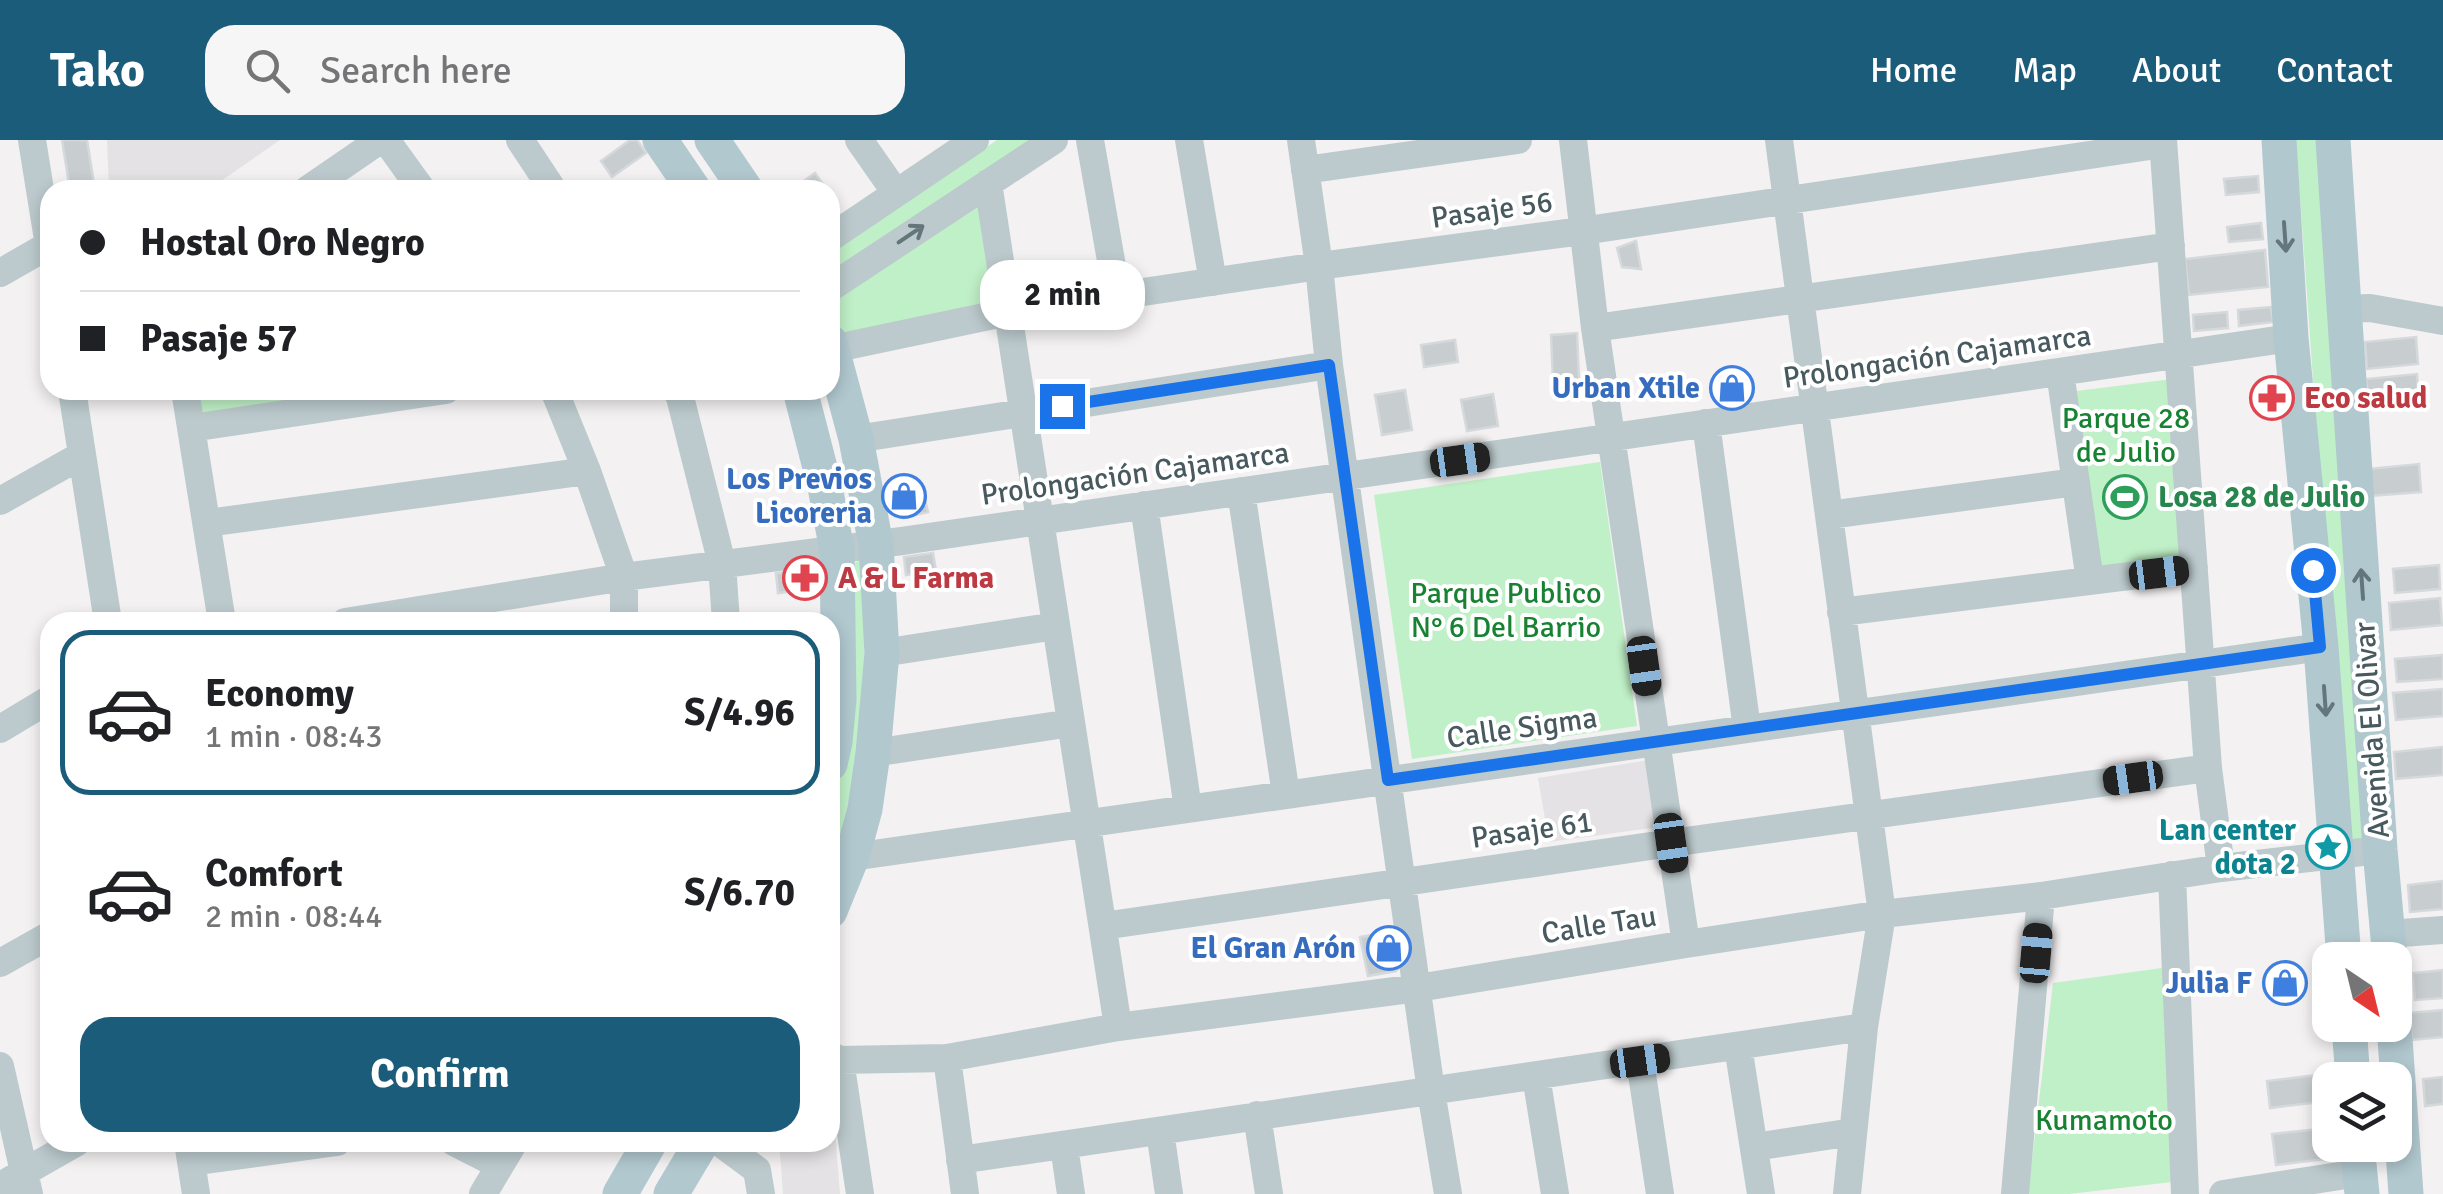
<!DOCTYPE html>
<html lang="en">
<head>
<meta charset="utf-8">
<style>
	body { margin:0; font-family:Signika,sans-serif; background:#f6f6f6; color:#202124; height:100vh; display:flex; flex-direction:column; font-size:38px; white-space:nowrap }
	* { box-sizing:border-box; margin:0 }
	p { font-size:32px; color:#757577 }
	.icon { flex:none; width:55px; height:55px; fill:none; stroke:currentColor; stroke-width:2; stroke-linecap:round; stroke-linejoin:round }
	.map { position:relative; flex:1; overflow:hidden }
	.drawer { position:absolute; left:40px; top:472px; width:800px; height:540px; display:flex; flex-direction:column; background:#fff; border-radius:30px; box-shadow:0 5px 15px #0003 }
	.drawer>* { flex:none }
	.banner { position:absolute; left:40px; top:40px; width:800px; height:220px; border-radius:30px; box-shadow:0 5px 15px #0003; display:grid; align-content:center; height:220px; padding:0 40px; background:#fff }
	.needle { width:65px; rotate:145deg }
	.controls { position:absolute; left:2312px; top:802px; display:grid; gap:20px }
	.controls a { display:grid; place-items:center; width:100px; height:100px; border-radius:20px; background:#fff; box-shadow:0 5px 15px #0003; font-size:50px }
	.end { position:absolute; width:45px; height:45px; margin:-22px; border:12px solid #1a73e8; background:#fff; box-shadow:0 0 0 5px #fff }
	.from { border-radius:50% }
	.bubble { position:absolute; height:70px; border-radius:30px; background:#fff; box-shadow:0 5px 15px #0003; font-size:32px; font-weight:700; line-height:70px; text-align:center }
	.car { position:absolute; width:30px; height:60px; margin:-30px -15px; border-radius:12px; box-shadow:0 0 8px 2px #0007; background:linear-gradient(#222 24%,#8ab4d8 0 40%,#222 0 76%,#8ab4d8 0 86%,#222 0) }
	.banner b { display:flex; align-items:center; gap:35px; height:95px; font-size:38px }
	.banner b+b { border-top:2px solid #e0e0e0 }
	.banner i { width:25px; height:25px; background:#202124 }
	ul { padding:18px 0 0; list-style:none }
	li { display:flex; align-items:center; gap:30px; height:165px; margin:0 20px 15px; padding:0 20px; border:5px solid transparent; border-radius:30px }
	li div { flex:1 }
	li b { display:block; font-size:38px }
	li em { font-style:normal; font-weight:700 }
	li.active { border-color:#1c5c7b }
	li>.icon { width:90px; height:90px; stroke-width:1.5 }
	.button { display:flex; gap:20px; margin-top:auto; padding:20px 40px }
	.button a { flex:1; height:115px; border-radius:30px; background:#1c5c7b; color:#fff; font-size:40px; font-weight:700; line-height:115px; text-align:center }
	header { display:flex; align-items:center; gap:60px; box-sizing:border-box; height:140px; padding:0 50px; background:#1c5c7b; color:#fff }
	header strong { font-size:48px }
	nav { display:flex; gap:55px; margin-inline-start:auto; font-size:35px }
	.search { width:700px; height:90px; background:#f6f6f6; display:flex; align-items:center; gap:25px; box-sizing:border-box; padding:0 35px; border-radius:30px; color:#757577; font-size:38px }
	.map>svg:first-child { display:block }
	.education { fill:#e4e2e4 }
	.green { fill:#c0f0c7 }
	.building { fill:#c8cdd0; stroke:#d5d9dc; stroke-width:2.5 }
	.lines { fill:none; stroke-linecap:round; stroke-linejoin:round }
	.minor { stroke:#bccacd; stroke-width:28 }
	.major { stroke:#b1c8cf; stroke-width:35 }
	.oneway { stroke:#65767a }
	.oneway2 { stroke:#62767b }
	.route { stroke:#1a73e8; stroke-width:12 }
	.labels { text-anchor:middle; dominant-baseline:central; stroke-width:8; stroke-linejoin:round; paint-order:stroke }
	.street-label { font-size:30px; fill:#485a5f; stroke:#fff }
	.shop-label { font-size:30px; font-weight:bold; fill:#366cbe; stroke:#fff; text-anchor:end }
	.health-label { font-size:30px; font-weight:bold; fill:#be3a42; stroke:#fff; text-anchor:start }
	.park-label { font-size:30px; fill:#178232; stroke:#fff }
	.leisure-label { font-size:30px; font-weight:bold; fill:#27864d; stroke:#fff; text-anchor:start }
	.culture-label { font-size:30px; font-weight:bold; fill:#0d838f; stroke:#fff; text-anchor:end }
</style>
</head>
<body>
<header>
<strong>Tako</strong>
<div class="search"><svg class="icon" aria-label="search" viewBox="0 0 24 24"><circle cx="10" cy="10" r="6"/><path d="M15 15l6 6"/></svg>Search here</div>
<nav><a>Home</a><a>Map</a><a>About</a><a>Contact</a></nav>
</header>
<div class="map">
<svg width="2443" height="1054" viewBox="0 0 2443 1054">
	<rect width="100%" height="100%" fill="#f3f1f1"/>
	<path class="education" d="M107,0H280L208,50H109Z
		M1649,620L1659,687L1549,702L1538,638Z
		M830,927L840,1054H783L780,1012L761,1003L830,1002Z"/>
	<path class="green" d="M997,0H1033L830,133V114Z
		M2296,0H2318L2365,696L2357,702L2351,699L2345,688Z
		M977,66L987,80L1001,171L842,204L830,161Z
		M2172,239L2185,422L2097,434L2069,252Z
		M210,250H406L198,279L193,261Z
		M1600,322L1637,586L1412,619L1374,355Z
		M860,420L868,424L859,661L830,748V676L845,596L850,426Z
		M2162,828L2172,1042L2069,1054H2028L2053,843Z"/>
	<path class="building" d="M62,0H87L95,50H70Z
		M630,0H637L646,13L612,37L601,21Z
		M815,33L827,50H791Z
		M2258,36L2259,52L2226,55L2224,39Z
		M2261,83L2263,99L2229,102L2227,87Z
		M1636,101L1641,129L1622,127L1617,108Z
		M2265,110L2268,147L2189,155L2185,119Z
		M2271,167L2273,182L2239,186L2238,170Z
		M2227,172L2228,188L2194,191L2193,175Z
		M1577,193L1579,239L1553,241L1551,195Z
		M2416,197L2418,224L2367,229L2365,202Z
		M1455,200L1458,222L1424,227L1421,205Z
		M2417,234L2419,262L2369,266L2366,239Z
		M1405,250L1412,290L1382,295L1375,255Z
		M2280,251L2281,269L2256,271L2255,253Z
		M1493,254L1498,286L1467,291L1461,260Z
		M2419,324L2421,352L2370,356L2368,329Z
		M922,348L928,372L903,378L898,354Z
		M933,413L936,431L906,435L904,417Z
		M2439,425L2440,449L2395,453L2393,429Z
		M812,429L814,449L778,453L776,433Z
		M2440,458L2442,485L2391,490L2389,463Z
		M2443,515V539L2397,542L2395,519Z
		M2443,549V576L2396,580L2393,553Z
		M2443,607V635L2396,639L2394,612Z
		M2443,741V769L2410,772L2408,745Z
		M1395,791L1401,825L1396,831L1368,836L1360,797Z
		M2443,830V858L2415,860L2413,833Z
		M2443,870V897L2412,900L2410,873Z
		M2326,934L2329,961L2270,968L2267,941Z
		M2443,937V964L2425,966L2423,939Z
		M2330,988V1005H2334L2335,1018L2276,1025L2272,994Z"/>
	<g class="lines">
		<path class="minor" d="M32,0L50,112
			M386,0L422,50
			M520,0L553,50
			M859,0L896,53
			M1090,0L1117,155
			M1189,0L1213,142
			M1301,0L1319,126L1329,225L1431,951L1448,1054
			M1573,0L1595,188L1686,804
			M1779,0L1882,774L1864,887L1847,1054
			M2163,0L2208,628L2221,728
			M1305,30L1518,0
			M988,43L1118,887
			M307,50L380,0
			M830,98L975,0
			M0,133L49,105
			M830,148L1054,0
			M2344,169L2370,168L2443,181
			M1595,188L2171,106
			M832,209L1008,172L1319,126L1582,91L2163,4
			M2060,232L2090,441
			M72,250L108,482
			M185,250L222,482
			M554,250L587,331L624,437V482
			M676,250L680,257L722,424L726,482
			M1706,283L1747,589
			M191,288L446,250
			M856,299L1329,225
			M1241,351L1286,655
			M0,361L82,315
			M1144,365L1188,669
			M1829,375L2076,342
			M207,383L587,331
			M1841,472L2194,428
			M345,482L624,437L902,401L2291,198
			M882,513L1056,486
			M0,589L50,559
			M873,613L1071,583
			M852,717L2321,507
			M2172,735L2185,1054
			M1103,786L1671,703L2208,628
			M2388,794L2443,790
			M0,823L50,795
			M1738,906L1761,1054
			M830,915L840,920L947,918L1118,887L1418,848L1686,804L1882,774L2041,756L2221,728L2380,710
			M947,918L965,1054
			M840,920L860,1054
			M1640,921L1660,1054
			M0,926L29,1054
			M1536,936L1555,1054
			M1257,975L1269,1054
			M1160,991L1169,1054
			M188,1002L196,1054
			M454,1002L499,1025
			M719,1002L757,1030L761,1054
			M1064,1006L1071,1054
			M1754,1007L1853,992
			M960,1020L1864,887
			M191,1022L337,1002
			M0,1046L77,1002
			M483,1054L514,1002
			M2015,1054L2041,756
			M2223,1054L2359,1033"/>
		<path class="major" d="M660,0L694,50
			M712,0L746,50
			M2279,0L2291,198L2321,507L2344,820
			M2333,0L2380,710L2390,820
			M830,202L856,299L876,405L882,513L873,613L865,669L852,717L830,771
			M800,250L825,347L837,410L839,560L835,602L830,624
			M2349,885L2353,940
			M2394,885L2406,1054
			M2357,1005L2362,1054
			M620,1054L650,1002
			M671,1054L702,1002"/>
	</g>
	<defs><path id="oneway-shaft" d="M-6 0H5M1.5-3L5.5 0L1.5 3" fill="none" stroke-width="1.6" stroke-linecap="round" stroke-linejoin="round" transform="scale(2.5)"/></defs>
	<use class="oneway" href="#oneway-shaft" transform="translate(911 94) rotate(-34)"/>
	<g class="oneway2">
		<use href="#oneway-shaft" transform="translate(2285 97) rotate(86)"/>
		<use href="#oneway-shaft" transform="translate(2362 444) rotate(-94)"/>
		<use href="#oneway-shaft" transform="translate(2325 561) rotate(86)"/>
	</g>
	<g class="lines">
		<path class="route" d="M1062,266L1329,225L1388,640L2320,507L2313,430"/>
	</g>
	<defs>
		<g id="shop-ring" transform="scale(2.25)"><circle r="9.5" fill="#fff" stroke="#3f7fe0" stroke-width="1.5"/><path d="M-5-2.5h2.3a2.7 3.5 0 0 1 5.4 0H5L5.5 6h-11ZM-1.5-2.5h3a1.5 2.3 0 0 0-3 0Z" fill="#3f7fe0"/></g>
		<g id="pharmacy-ring" transform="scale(2.25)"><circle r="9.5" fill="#fff" stroke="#e0444e" stroke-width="1.5"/><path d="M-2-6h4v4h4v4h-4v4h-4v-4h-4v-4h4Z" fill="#e0444e"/></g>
		<g id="stadium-ring" transform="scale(2.25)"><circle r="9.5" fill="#fff" stroke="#2e9e5b" stroke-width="1.5"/><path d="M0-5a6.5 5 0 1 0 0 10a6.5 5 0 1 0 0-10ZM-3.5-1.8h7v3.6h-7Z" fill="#2e9e5b"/></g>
		<g id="sight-ring" transform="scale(2.25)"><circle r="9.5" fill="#fff" stroke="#0f9aa8" stroke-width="1.5"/><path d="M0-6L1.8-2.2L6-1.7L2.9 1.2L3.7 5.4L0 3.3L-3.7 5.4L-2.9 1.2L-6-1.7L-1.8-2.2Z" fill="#0f9aa8"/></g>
	</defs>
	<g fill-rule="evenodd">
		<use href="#shop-ring" x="1732" y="248"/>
		<use href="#pharmacy-ring" x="2272" y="258"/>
		<use href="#shop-ring" x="904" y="356"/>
		<use href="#stadium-ring" x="2125" y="357"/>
		<use href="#pharmacy-ring" x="805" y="438"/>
		<use href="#sight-ring" x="2328" y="707"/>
		<use href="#shop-ring" x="1389" y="808"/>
		<use href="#shop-ring" x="2285" y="843"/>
	</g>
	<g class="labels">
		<g class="street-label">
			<text transform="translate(1492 70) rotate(-8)">Pasaje 56</text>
			<text transform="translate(1937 217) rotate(-8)">Prolongación Cajamarca</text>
			<text transform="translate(1135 334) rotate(-8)">Prolongación Cajamarca</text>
			<text transform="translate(1522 588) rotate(-8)">Calle Sigma</text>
			<text transform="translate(2372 590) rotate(-94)">Avenida El Olivar</text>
			<text transform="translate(1532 690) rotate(-8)">Pasaje 61</text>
			<text transform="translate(1599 785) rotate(-9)">Calle Tau</text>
		</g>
		<g class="shop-label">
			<text x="1700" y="248">Urban Xtile</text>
			<text x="872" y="339">Los Previos<tspan x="872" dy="34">Licoreria</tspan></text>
			<text x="1356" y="808">El Gran Arón</text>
			<text x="2252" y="843">Julia F</text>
		</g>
		<g class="health-label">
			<text x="2304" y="258">Eco salud</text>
			<text x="838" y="438">A &amp; L Farma</text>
		</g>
		<g class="park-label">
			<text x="2126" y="278">Parque 28<tspan x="2126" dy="34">de Julio</tspan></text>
			<text x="1506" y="453">Parque Publico<tspan x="1506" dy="34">N° 6 Del Barrio</tspan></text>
			<text x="2104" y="980">Kumamoto</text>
		</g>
		<g class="leisure-label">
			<text x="2158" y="357">Losa 28 de Julio</text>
		</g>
		<g class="culture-label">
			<text x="2296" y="690">Lan center<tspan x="2296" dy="34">dota 2</tspan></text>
		</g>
	</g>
</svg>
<div class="controls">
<a><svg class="needle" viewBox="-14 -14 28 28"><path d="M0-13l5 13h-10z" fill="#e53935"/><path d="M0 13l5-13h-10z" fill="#757577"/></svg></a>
<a><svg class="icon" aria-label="layers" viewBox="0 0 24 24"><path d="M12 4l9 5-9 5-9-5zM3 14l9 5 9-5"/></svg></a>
</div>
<i class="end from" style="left:2313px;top:430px"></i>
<i class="end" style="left:1062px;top:266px"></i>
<div class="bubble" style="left:980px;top:120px;width:165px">2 min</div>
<i class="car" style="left:1460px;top:320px;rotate:82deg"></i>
<i class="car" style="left:2159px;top:433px;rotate:83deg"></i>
<i class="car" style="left:1644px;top:526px;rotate:172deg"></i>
<i class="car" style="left:2133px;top:638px;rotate:262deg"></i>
<i class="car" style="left:1671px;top:703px;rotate:172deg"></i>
<i class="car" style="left:2036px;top:813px;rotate:5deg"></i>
<i class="car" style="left:1640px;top:921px;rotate:82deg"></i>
<div class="banner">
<b><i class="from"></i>Hostal Oro Negro</b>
<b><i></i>Pasaje 57</b>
</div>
<section class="drawer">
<ul>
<li class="active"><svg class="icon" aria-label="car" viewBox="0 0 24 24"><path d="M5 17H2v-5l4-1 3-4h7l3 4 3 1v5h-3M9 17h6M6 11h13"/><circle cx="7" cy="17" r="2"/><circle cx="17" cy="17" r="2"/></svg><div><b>Economy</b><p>1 min · 08:43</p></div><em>S/4.96</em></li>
<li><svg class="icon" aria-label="car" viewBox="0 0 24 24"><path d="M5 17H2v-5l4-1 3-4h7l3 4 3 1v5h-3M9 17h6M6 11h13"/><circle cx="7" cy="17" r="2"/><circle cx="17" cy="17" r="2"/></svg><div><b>Comfort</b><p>2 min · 08:44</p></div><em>S/6.70</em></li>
</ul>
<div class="button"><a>Confirm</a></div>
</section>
</div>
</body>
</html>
